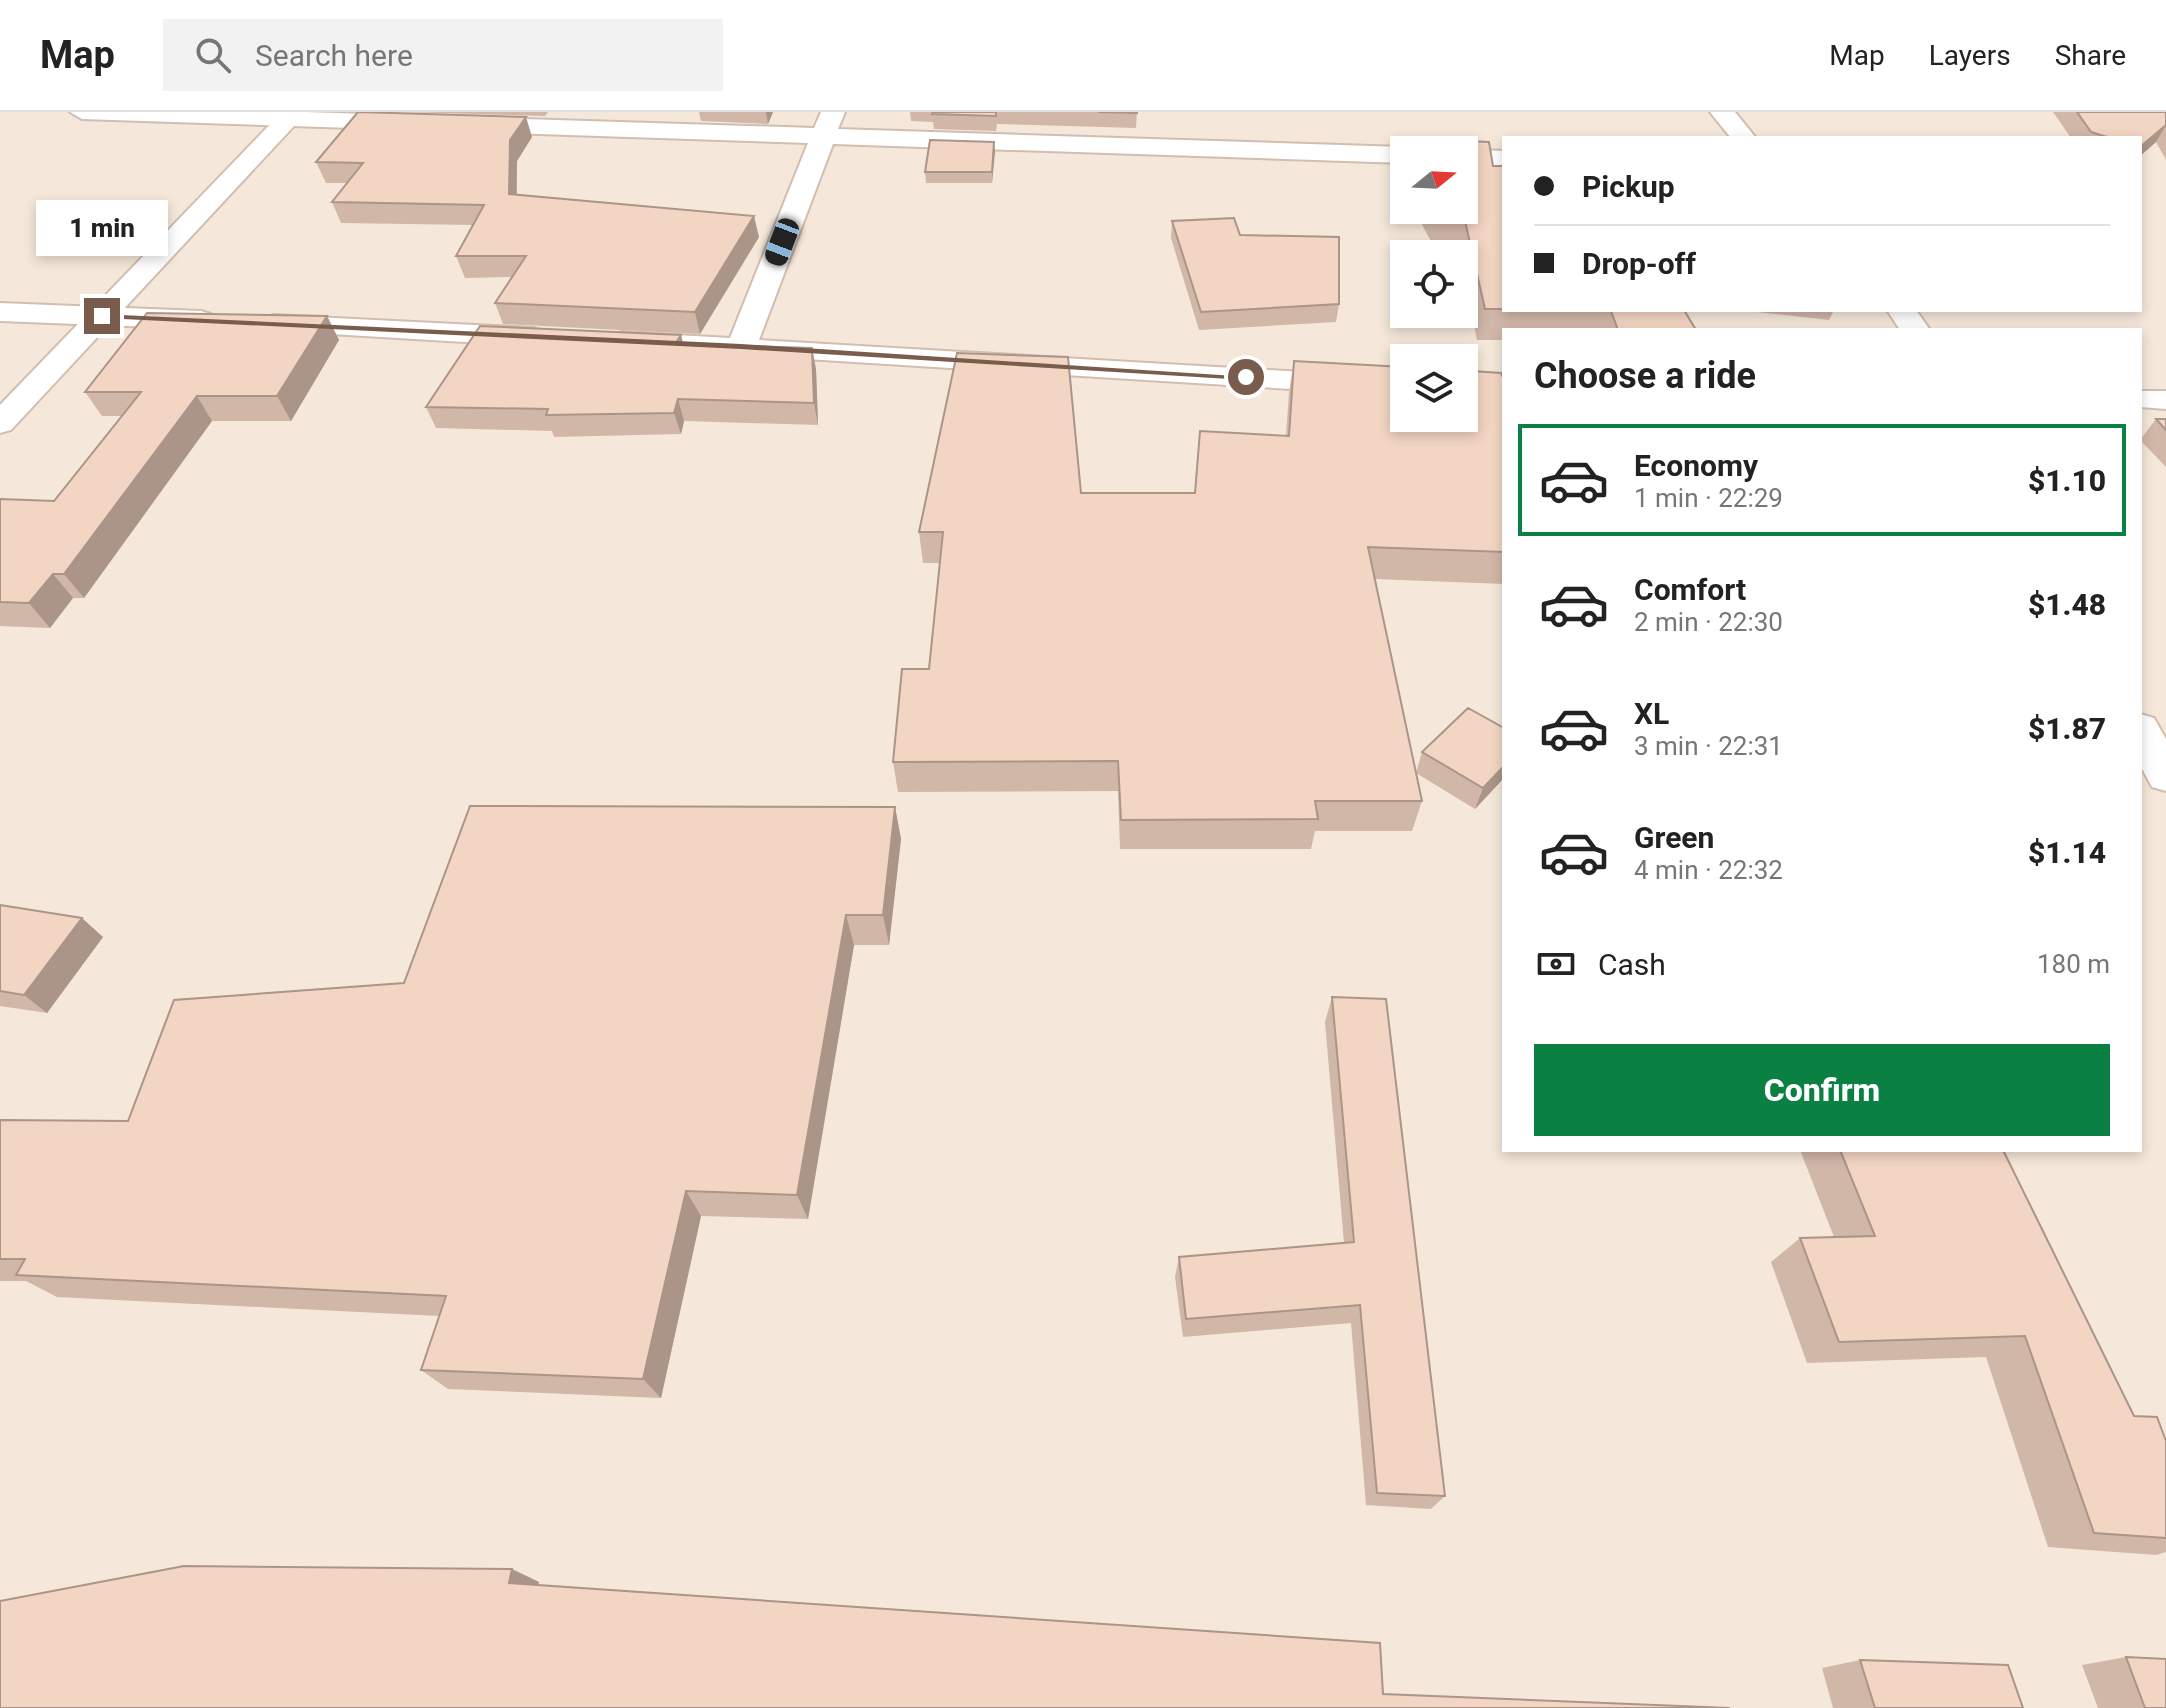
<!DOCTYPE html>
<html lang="en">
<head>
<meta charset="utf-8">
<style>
	body { margin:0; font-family:Roboto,sans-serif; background:#f2f2f2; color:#222; height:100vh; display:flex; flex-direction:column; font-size:30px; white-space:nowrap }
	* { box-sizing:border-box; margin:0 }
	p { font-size:26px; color:#767676 }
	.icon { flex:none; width:44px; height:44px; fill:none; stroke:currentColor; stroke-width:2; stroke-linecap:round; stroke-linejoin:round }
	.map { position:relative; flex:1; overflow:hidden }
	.side { position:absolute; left:1502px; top:216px; width:640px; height:824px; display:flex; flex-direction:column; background:#fff; border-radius:0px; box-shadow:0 4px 12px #0003 }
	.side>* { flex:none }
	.banner { position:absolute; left:1502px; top:24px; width:640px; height:176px; border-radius:0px; box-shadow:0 4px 12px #0003; display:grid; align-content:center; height:176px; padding:0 32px; background:#fff }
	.needle { width:52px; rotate:72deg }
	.fabs { position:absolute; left:1390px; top:24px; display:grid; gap:16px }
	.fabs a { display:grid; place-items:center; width:88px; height:88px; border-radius:0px; background:#fff; box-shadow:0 4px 12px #0003; font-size:40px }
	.end { position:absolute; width:36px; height:36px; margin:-18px; border:10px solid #7a5c4d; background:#fff; box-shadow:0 0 0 4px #fff }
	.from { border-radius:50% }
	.bubble { position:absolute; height:56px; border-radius:0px; background:#fff; box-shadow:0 4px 12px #0003; font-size:26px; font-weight:800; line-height:56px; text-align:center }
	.car { position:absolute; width:24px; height:48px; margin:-24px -12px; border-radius:10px; box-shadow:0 0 6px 2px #0007; background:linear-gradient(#222 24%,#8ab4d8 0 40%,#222 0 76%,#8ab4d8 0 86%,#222 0) }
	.banner b { display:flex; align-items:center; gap:28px; height:76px; font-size:30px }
	.banner b+b { border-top:2px solid #e0e0e0 }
	.banner i { width:20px; height:20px; background:#222 }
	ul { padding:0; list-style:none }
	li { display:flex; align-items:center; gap:24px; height:112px; margin:0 16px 12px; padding:0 16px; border:4px solid transparent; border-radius:0px }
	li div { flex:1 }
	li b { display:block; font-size:30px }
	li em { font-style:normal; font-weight:800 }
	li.active { border-color:#0b8043 }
	li>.icon { width:72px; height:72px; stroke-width:1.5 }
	h2 { padding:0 32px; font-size:36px; line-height:96px }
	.pay { display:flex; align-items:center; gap:20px; height:88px; padding:0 32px; font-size:30px }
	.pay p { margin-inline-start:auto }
	.button { display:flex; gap:16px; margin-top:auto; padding:16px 32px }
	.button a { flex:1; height:92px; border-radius:0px; background:#0b8043; color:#fff; font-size:32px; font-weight:800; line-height:92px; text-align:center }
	header { display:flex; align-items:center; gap:48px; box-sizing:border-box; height:112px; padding:0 40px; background:#fff; border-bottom:2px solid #e0e0e0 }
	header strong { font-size:38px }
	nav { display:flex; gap:44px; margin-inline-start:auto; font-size:28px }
	.search { width:560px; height:72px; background:#f2f2f2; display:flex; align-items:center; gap:20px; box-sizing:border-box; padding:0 28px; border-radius:0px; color:#767676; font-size:30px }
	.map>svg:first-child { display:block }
	.residential { fill:#f5e8da; fill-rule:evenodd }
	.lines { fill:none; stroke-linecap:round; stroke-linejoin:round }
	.minor-casing { stroke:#d1beb0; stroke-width:4 }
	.tertiary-casing { stroke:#d1beb0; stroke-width:4 }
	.minor { fill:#fff; fill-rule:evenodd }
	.tertiary { fill:#fff; fill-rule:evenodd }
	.wall { fill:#d1b7a8 }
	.shaded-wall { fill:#aa9588 }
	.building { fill:#f3d5c3; stroke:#aa9588; stroke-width:2 }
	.route { fill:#7a5c4d }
</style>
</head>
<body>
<header>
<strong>Map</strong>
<div class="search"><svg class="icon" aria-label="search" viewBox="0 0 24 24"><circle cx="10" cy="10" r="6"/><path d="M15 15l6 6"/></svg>Search here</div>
<nav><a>Map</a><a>Layers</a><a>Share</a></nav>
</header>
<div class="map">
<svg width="2166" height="1596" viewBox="0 0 2166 1596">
	<rect width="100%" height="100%" fill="#fdf6ec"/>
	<path class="residential" d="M0,0H2166V1596H0ZM1504,26H2140V198H1504ZM1404,38H1464V98H1404ZM1404,142H1464V202H1404ZM1504,218H2140V1038H1504ZM1404,246H1464V306H1404Z"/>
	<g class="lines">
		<g class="minor-casing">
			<path id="minor" d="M70,0H305L814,16L821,0H845L838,17L1404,35L1413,38H1404V51L833,32L759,228L1404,266V284L611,235L607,229L611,223L622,220L730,226L808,31L82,7Z
				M1710,0H1735L1756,26H1731Z
				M1464,37L1504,39V55L1464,53Z
				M0,191L201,199L211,202L216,208L211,214L201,217L0,209Z
				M1887,198H1916L1930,218H1900Z
				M274,203L533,216L543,219L548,225L543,231L533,234L264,218L259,212L264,206Z
				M2140,279H2166V297L2140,295Z
				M2140,602L2154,606L2166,627V679L2152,675L2140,653Z"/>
		</g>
		<g class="tertiary-casing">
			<path id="tertiary" d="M282,0H307L11,318L0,321V293Z"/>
		</g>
		<use href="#minor" class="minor"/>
		<use href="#tertiary" class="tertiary"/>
	</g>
	<path class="wall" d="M403,0H548L545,4Z
		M699,0H773L768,12L701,9Z
		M910,0H1137L1136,16L997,12L996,19L934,17L933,10L911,9Z
		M2053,0H2166V48L2156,30L2140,44V26H2071Z
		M532,25L517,49V82L759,125L700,222L503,212L495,191L511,165L465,166L456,144L473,113L341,111L332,90L347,71H326L316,50Z
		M1396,26L1493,54H1504V198H1684L1696,218H1504V228H1477L1464,168V142H1458L1456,130L1432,131L1414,98H1464L1404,38V79L1391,55Z
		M994,30L992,71H926L925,60Z
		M1172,109L1240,123L1339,192L1336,210L1199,218L1171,126Z
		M1740,198H1834L1829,208Z
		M327,204L339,228L291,309H212L84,486H73L50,516L0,514V387L54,389L122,304H102L85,280Z
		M681,223L683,232L816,257L818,313L684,309L681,322L554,325L552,319L436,316L426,295Z
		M1294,249L1472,259L1504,268V472L1375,467L1416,661L1422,640L1504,666L1475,697L1416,661L1422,689L1412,719H1315L1311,737H1120L1118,679L898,680L893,650L929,557L940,451H923L919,420L1081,381H1195L1286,324L1289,280Z
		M2156,307H2166V355L2140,328Z
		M895,695L901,727L889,833H854L808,1107L701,1104L661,1286L448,1277L421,1258L439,1204L57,1185L26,1169H0V1008L128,1009L404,871Z
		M0,793L103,825L47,901L0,894Z
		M1332,885L1445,1384L1431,1397L1366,1393L1351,1211L1183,1225L1175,1165L1179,1145L1344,1131L1325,910Z
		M1800,1038H2003L2134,1304L2166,1329V1440L2156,1443L2048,1435L1986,1245L1807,1251L1771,1150L1800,1126L1834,1125Z
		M2126,1545L2166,1596H2098L2082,1553Z
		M1860,1548L2023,1596H1833L1822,1556Z"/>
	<path class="shaded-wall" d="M766,0H773L768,12Z
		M526,5L532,25L517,49L516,103L509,82L510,28Z
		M2166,13L2156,30L2140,44V36Z
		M994,30L995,40L992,71V60Z
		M754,104L759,125L700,222L695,200Z
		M327,204L339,228L291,309L277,284Z
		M681,223L686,244L675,232Z
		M812,236L816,257L818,313L814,291Z
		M197,284L212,309L84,486L64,462Z
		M678,287L684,309L681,322L674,301Z
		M53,462L73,486L50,516L29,491Z
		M1504,654V666L1475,697L1483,676Z
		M895,695L901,727L889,833L883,803Z
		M846,803L854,833L808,1107L797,1083Z
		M82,806L103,825L47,901L24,883Z
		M686,1079L701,1104L661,1286L643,1267Z
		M512,1457L539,1470L536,1483L509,1471Z"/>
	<path class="building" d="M358,0L526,5L510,28L509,82L754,104L695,200L495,191L526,144H456L484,93L332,90L363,51L316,50Z
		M933,0H996V4L932,2Z
		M1098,0H1137V1Z
		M2077,0H2166V13L2140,35V26H2110L2091,20Z
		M1396,26L1489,30L1493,54H1504V197H1485L1463,100L1439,101L1438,98H1464V38L1404,39Z
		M930,28L994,30L992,60H925Z
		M1234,106L1240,123L1339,125V192L1201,200L1172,109Z
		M1552,198H1684L1696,218H1618L1611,199Z
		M147,201L327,204L277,284H197L64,462H53L29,491L0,490V387L54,389L141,280H85Z
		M480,214L681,223L675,232L812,236L814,291L678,287L674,301L546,303L548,297L426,295Z
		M957,241L1068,245L1081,381H1195L1200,319L1289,324L1294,249L1404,255V306H1464V250L1469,251L1472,259L1501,261L1504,268V440L1368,435L1422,689H1315L1318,707L1121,708L1118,649L893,650L902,557H929L943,420H919Z
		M2156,307H2166V318Z
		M1468,596L1504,616V654L1483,676L1422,640Z
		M470,694L895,695L883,803H846L797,1083L686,1079L643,1267L421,1258L446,1184L16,1163L25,1147H0V1008L128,1009L174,888L404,871Z
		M0,793L82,806L24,883L0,879Z
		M1332,885L1386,887L1445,1384L1377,1381L1360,1193L1186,1207L1179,1145L1354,1130Z
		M1840,1038H2003L2134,1304L2157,1305L2166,1329V1426L2094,1421L2025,1224L1839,1230L1800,1126L1875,1124Z
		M184,1454L512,1457L509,1471L1380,1531L1383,1582L1730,1596H0V1489Z
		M2126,1545L2166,1547V1596H2145Z
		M1860,1548L2008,1553L2023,1596H1875Z"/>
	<path class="route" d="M99,202L741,232L1251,265L1246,268L741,237L102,206Z"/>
</svg>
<div class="fabs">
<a><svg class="needle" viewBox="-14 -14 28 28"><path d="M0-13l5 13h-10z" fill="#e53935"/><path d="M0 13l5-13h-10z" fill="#767676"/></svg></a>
<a><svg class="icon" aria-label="locate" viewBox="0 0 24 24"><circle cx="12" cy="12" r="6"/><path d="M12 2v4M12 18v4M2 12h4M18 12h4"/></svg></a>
<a><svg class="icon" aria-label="layers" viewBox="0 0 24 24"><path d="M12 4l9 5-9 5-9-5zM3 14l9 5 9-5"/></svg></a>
</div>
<i class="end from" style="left:1246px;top:265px"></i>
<i class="end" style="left:102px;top:204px"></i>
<div class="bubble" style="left:36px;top:88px;width:132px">1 min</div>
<i class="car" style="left:782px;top:130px;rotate:201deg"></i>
<div class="banner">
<b><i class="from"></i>Pickup</b>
<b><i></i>Drop-off</b>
</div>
<section class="side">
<h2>Choose a ride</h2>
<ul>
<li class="active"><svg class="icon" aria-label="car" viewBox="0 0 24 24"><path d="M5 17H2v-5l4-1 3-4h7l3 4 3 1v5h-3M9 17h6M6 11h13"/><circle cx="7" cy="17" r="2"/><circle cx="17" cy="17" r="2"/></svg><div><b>Economy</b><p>1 min · 22:29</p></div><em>$1.10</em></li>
<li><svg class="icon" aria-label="car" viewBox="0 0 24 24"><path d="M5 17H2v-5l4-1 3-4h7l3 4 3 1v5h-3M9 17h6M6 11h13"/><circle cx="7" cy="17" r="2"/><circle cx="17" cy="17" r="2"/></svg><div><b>Comfort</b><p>2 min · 22:30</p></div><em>$1.48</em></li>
<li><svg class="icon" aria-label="car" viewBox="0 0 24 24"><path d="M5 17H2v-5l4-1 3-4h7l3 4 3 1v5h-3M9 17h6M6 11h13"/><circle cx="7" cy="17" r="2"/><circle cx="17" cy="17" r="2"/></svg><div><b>XL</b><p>3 min · 22:31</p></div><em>$1.87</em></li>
<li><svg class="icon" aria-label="car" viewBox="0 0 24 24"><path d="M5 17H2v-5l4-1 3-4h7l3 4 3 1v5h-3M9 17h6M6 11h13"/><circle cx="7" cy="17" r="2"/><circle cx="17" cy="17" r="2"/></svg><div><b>Green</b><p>4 min · 22:32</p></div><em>$1.14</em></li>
</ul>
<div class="pay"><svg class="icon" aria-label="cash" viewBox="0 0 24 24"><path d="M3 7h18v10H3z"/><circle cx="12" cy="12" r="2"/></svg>Cash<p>180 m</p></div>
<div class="button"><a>Confirm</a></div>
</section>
</div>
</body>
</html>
